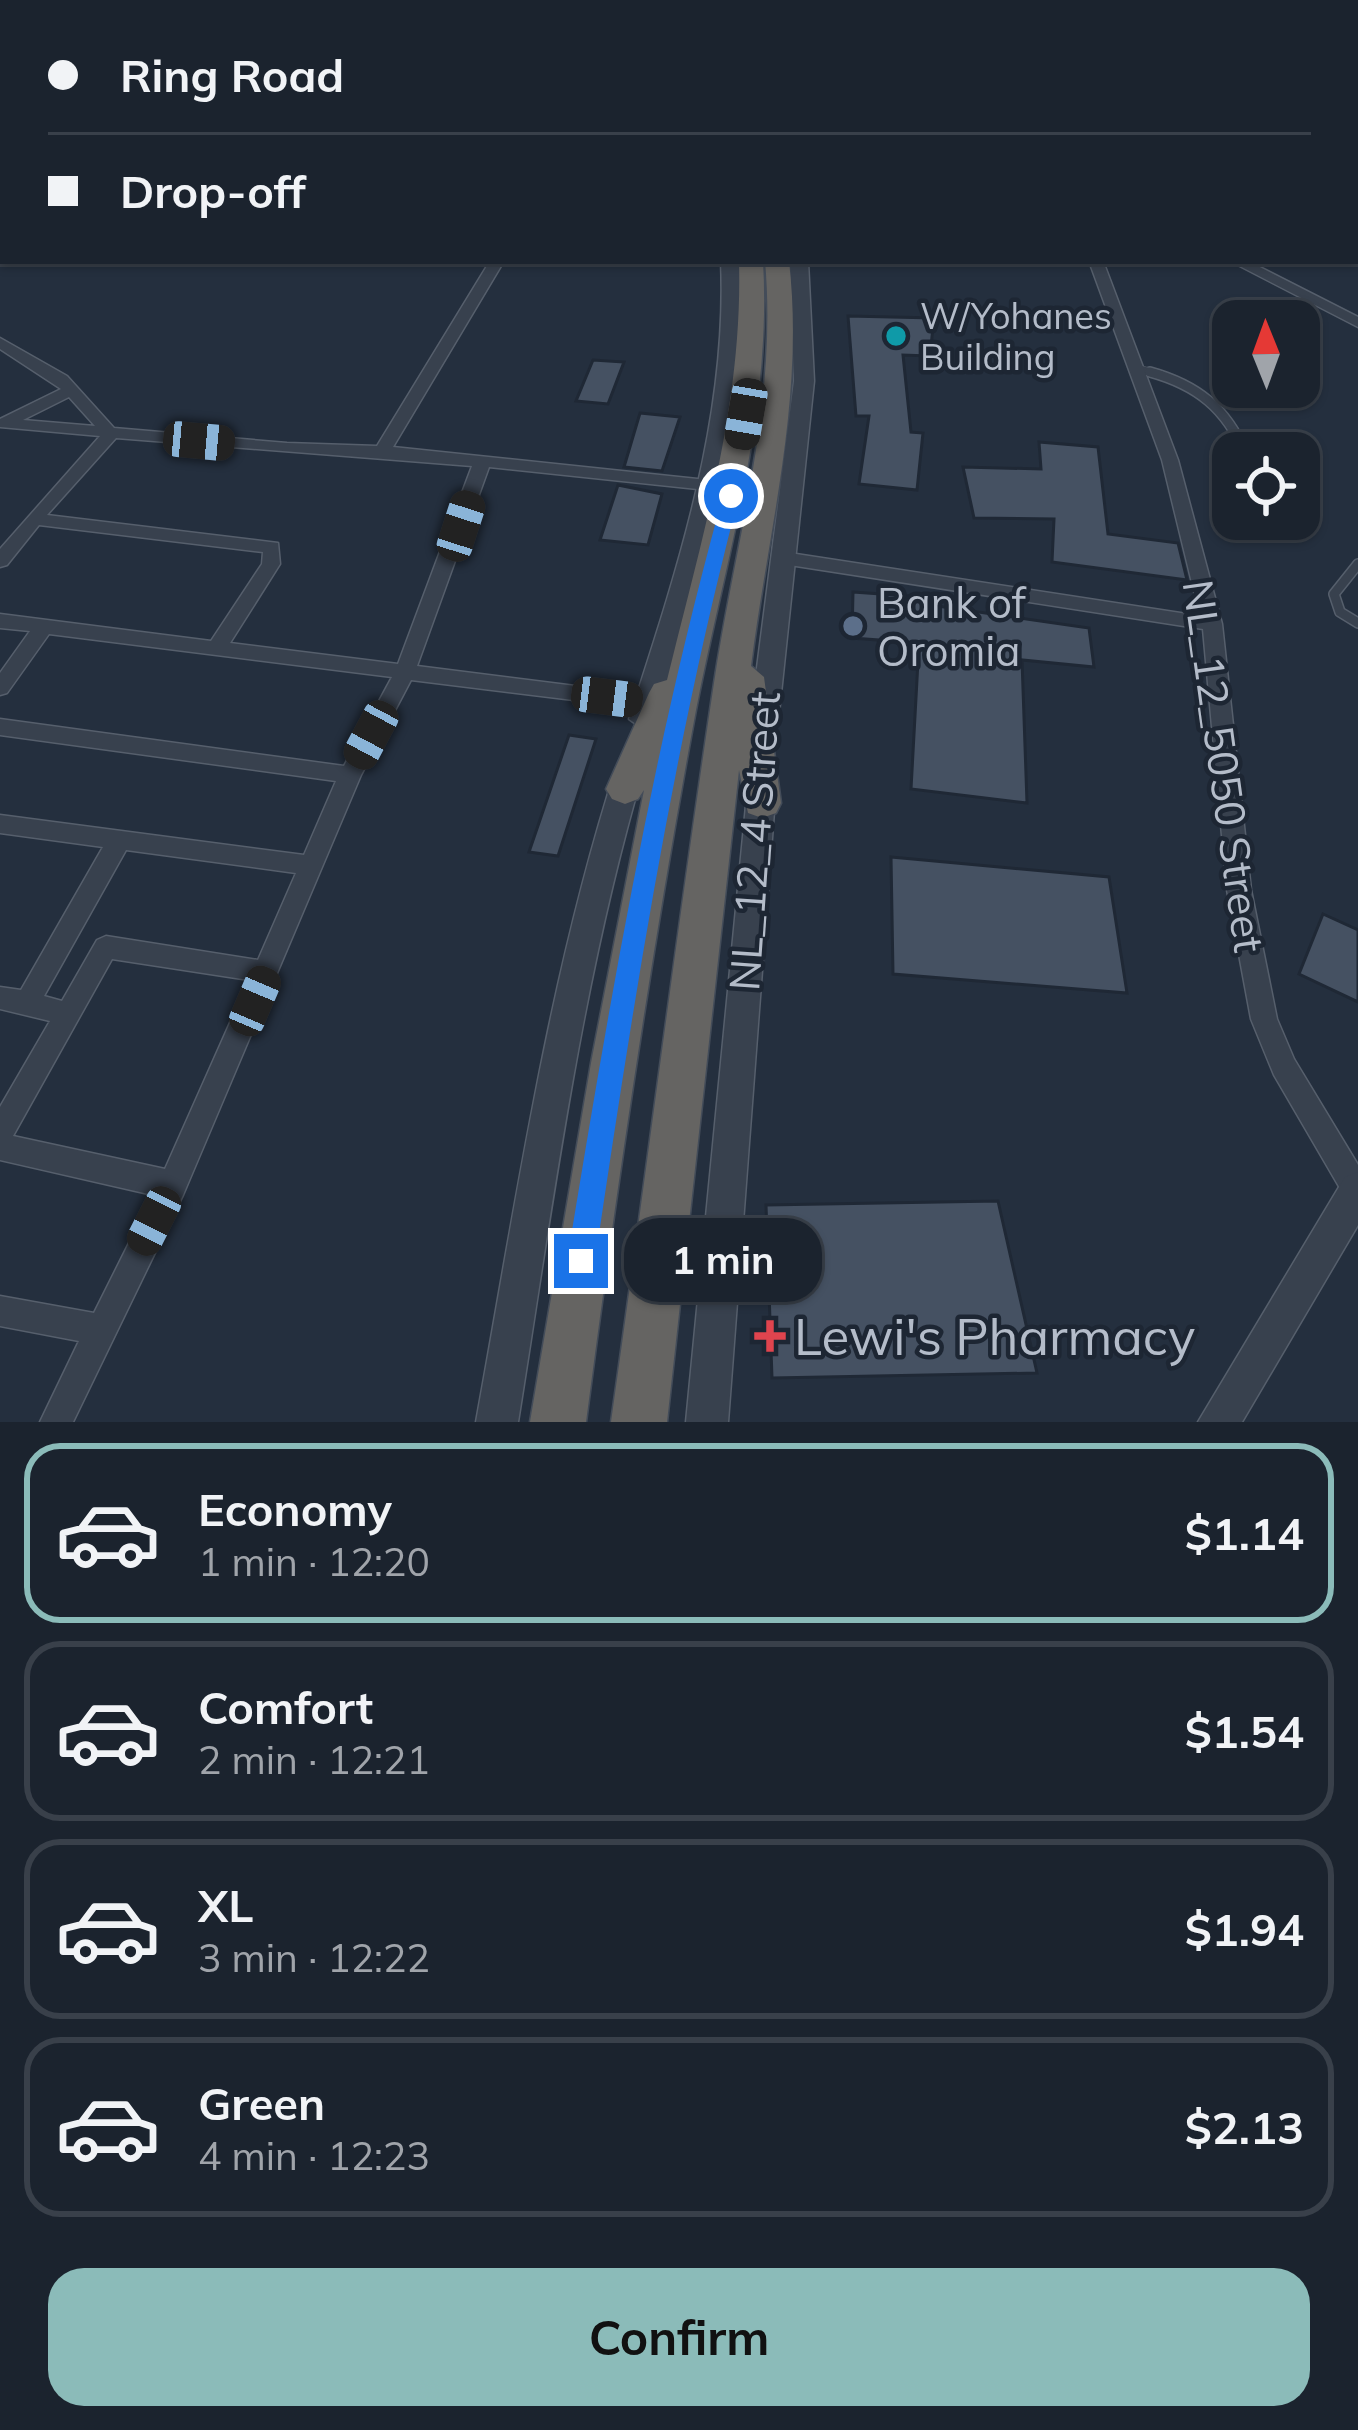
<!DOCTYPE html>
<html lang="en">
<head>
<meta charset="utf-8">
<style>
	body { margin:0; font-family:Mulish,sans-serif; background:#282f3a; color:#f1f3f6; height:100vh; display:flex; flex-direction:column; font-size:45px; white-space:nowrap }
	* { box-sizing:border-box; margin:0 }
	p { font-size:39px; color:#a0a4aa }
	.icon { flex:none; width:66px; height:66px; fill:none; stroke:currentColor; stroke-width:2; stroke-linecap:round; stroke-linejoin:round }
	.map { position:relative; height:1422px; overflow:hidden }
	.side { display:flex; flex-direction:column; background:#1b232e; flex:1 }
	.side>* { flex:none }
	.top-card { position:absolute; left:0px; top:0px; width:1359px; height:264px; box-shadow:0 3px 9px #0004,0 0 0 3px #39404a; display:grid; align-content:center; height:264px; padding:0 48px; background:#1b232e }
	.needle { width:78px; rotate:359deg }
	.buttons { position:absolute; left:1212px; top:300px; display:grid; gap:24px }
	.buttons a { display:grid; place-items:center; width:108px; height:108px; border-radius:24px; background:#1b232e; box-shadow:0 3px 9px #0004,0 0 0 3px #39404a; font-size:60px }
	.end { position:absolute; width:54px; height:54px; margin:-27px; border:15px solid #1a73e8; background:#fff; box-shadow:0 0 0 6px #fff }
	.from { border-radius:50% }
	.bubble { position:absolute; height:84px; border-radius:36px; background:#1b232e; box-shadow:0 3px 9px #0004,0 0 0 3px #39404a; font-size:39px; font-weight:700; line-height:84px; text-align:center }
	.car { position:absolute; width:36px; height:72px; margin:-36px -18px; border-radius:15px; box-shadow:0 0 9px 3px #0007; background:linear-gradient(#222 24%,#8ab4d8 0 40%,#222 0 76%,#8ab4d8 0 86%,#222 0) }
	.top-card b { display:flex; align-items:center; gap:42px; height:114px; font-size:45px }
	.top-card b+b { border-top:3px solid #39404a }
	.top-card i { width:30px; height:30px; background:#f1f3f6 }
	ul { padding:21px 0 0; list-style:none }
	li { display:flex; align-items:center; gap:36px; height:180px; margin:0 24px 18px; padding:0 24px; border:6px solid #39404a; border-radius:36px }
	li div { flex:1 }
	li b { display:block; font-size:45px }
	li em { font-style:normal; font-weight:700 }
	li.on { border-color:#8bbbb9 }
	li>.icon { width:108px; height:108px; stroke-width:1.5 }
	.primary-button { display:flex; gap:24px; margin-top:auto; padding:24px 48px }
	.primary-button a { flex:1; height:138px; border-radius:36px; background:#8bbbb9; color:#111; font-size:48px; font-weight:700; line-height:138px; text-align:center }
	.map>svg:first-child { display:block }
	.building { fill:#455162; stroke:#1f2835; stroke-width:3 }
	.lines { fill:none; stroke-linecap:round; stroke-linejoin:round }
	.service-far1-casing { stroke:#565f6c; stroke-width:9 }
	.service-casing { stroke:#565f6c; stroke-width:12 }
	.minor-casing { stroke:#565f6c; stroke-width:3 }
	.tertiary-casing { stroke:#565f6c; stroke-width:3 }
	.trunk-casing { stroke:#434c59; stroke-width:3 }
	.service-far1 { stroke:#38414e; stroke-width:8 }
	.service { stroke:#38414e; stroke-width:9 }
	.minor { fill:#38414e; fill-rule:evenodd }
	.tertiary { fill:#38414e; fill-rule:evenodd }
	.trunk { fill:#656462; fill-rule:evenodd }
	.route { fill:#1a73e8 }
	.culture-dot { fill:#0f9aa8; stroke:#1d2633; stroke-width:4.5 }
	.service-dot { fill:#5c6f8a; stroke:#1d2633; stroke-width:4.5 }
	.health-dot { fill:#e0444e; stroke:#1d2633; stroke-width:4.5 }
	.labels { text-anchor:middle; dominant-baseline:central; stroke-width:9; stroke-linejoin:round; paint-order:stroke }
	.far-poi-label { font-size:36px; fill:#b4bcc9; stroke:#1d2633; text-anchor:start }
	.poi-label { font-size:42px; fill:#b4bcc9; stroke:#1d2633; text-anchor:start }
	.street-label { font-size:42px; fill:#b4bcc9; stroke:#1d2633 }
	.near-poi-label { font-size:51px; fill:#b4bcc9; stroke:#1d2633; text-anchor:start }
</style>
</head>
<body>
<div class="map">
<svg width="1358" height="1422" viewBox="0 0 1358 1422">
	<rect width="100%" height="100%" fill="#242f3e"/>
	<path class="building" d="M848,316L934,318L930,356L903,355L911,432L923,433L917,490L859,484L869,416H856Z
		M593,360L624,362L608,404L576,401Z
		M640,413L680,417L662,471L624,467Z
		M1039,442L1098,447L1108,534L1178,543L1187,580L1052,562L1054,519L974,518L963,467L1041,469Z
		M618,485L662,494L648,545L600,540Z
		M853,592L923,597V604L1089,628L1094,667L1022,660L1027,803L911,789L919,643L852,638Z
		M569,735L596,739L558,856L529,852Z
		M891,857L1109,877L1127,993L893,974Z
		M1323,914L1358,930V1002L1299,974Z
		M998,1201L1037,1373L772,1378L766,1205Z"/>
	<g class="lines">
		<g class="service-far1-casing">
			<path id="service-far1" d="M1138,369L1161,375"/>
		</g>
		<g class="service-casing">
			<path id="service" d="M1150,372C1197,385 1226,408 1245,453
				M1358,564L1334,594L1340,612L1358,623"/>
		</g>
		<g class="minor-casing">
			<path id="minor" d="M237,0H247V3H237Z
				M305,0H315L316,3H306Z
				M362,0H372L374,3H364Z
				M433,0H443L445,3H435Z
				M849,0H860L863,3H852Z
				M1356,10H1358V16H1356Z
				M1356,96H1358V103H1356Z
				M1358,157V165L1356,166V158Z
				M3,234V242L0,243V235Z
				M490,261H504L393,447L707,480L716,485L707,490L489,467L417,666L647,695L657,702L647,709L411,680L361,775L183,1195L73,1422H40L79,1341L0,1326V1296L94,1313L153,1195L0,1160V1107L50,1021L0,1009V987L21,990L103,847L0,833V815L304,855L336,781L0,735V719L344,766L392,677L49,634L7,693L0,695V673L30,631L0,628V614L211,641L262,564L263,552L39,525L7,565L0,567V549L100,436L0,427V419L61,389L0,349V338L67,376L114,428L287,443L377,446ZM69,397L95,426L23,420ZM116,438L472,466L398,664L230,643L280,564L278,543L47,515ZM126,850L296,873L258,960L106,936L97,940L62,1001L44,996ZM112,959L249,980L165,1169L13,1136Z
				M1089,261H1103L1178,460L1222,624L1251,890L1277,1019L1294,1059L1358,1165V1206L1348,1202L1274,1075L1251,1019L1227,890L1203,629L783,564L774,558L783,552L1200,616L1162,460Z
				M1230,261H1248L1358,317V327Z"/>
		</g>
		<g class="tertiary-casing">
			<path id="tertiary" d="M592,0H605L607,3H594Z
				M641,0H654L656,3H643Z
				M721,261H739C749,417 701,571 657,719L643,729L629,719C677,571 728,418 721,261Z
				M790,261H808L814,381L778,722L764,732L750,722L794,381Z
				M630,757L640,761L644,768C581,981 553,1203 518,1422H476C516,1203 548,980 616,768L620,761Z
				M762,774L772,777L776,785L728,1422H686L748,785L752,777Z
				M1358,1172V1225L1242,1422H1198L1345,1177Z"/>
		</g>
		<g class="trunk-casing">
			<path id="trunk" d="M622,0H639L641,3H624Z
				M739,261H763C772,417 725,559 696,710C652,946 617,1184 586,1422H530L591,1063L644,790L638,799L625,804L612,799L606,789L649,693L654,684L667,680C701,540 743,407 739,261Z
				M765,261H789C805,399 768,530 751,666L764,677L781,803L776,813L762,818L748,813L739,770L667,1422H611C646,1176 677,929 714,683C735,543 778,405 765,261Z"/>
		</g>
		<use href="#service-far1" class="service-far1"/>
		<use href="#service" class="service"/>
		<use href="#minor" class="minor"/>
		<use href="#tertiary" class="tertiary"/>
		<use href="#trunk" class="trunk"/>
	</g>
	<path class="route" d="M731,491L739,496C673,747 633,1004 595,1261L591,1271L581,1275L571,1271L567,1261C609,1004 653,747 723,496Z"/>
	<circle class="culture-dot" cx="896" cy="336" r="12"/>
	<circle class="service-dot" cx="853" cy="626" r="12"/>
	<path class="health-dot" d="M764 1318h12v12h12v12h-12v12h-12v-12h-12v-12h12z"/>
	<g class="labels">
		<g class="far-poi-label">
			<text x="920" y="315">W/Yohanes<tspan x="920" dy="41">Building</tspan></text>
		</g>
		<g class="poi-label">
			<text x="877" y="602">Bank of<tspan x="877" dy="48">Oromia</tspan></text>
		</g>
		<g class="street-label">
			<text transform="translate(1224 766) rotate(82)">NL_12_5050 Street</text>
			<text transform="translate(754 841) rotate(-86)">NL_12_4 Street</text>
		</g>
		<g class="near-poi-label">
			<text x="794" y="1336">Lewi's Pharmacy</text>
		</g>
	</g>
</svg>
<div class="buttons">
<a><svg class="needle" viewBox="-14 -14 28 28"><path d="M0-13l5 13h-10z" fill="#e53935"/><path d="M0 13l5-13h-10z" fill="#a0a4aa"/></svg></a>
<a><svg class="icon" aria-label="locate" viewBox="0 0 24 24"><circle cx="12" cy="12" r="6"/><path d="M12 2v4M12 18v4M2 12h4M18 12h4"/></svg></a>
</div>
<i class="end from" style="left:731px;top:496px"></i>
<i class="end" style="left:581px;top:1261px"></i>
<div class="bubble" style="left:624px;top:1218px;width:198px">1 min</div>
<i class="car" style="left:746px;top:414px;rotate:190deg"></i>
<i class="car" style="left:199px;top:441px;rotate:95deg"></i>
<i class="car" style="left:461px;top:526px;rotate:18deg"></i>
<i class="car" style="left:607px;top:697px;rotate:97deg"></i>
<i class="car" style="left:371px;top:735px;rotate:208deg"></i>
<i class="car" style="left:255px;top:1001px;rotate:23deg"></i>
<i class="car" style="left:154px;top:1221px;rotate:207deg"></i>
<div class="top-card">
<b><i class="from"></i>Ring Road</b>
<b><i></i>Drop-off</b>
</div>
</div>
<section class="side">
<ul>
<li class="on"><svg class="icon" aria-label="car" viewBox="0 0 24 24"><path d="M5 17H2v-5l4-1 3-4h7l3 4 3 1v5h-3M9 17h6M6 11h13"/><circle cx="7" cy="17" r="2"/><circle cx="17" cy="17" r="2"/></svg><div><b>Economy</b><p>1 min · 12:20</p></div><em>$1.14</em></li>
<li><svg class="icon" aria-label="car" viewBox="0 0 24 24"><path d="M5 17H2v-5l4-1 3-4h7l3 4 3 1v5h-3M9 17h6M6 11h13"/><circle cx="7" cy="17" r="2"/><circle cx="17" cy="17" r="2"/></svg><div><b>Comfort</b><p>2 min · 12:21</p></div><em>$1.54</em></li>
<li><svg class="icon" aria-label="car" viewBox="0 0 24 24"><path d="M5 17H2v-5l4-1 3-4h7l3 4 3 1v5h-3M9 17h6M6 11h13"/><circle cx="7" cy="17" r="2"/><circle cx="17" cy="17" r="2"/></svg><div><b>XL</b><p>3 min · 12:22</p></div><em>$1.94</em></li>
<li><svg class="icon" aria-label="car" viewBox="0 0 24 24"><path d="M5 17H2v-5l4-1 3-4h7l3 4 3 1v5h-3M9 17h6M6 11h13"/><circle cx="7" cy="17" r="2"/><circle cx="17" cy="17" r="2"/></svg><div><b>Green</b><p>4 min · 12:23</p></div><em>$2.13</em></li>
</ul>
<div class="primary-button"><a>Confirm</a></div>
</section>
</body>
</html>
